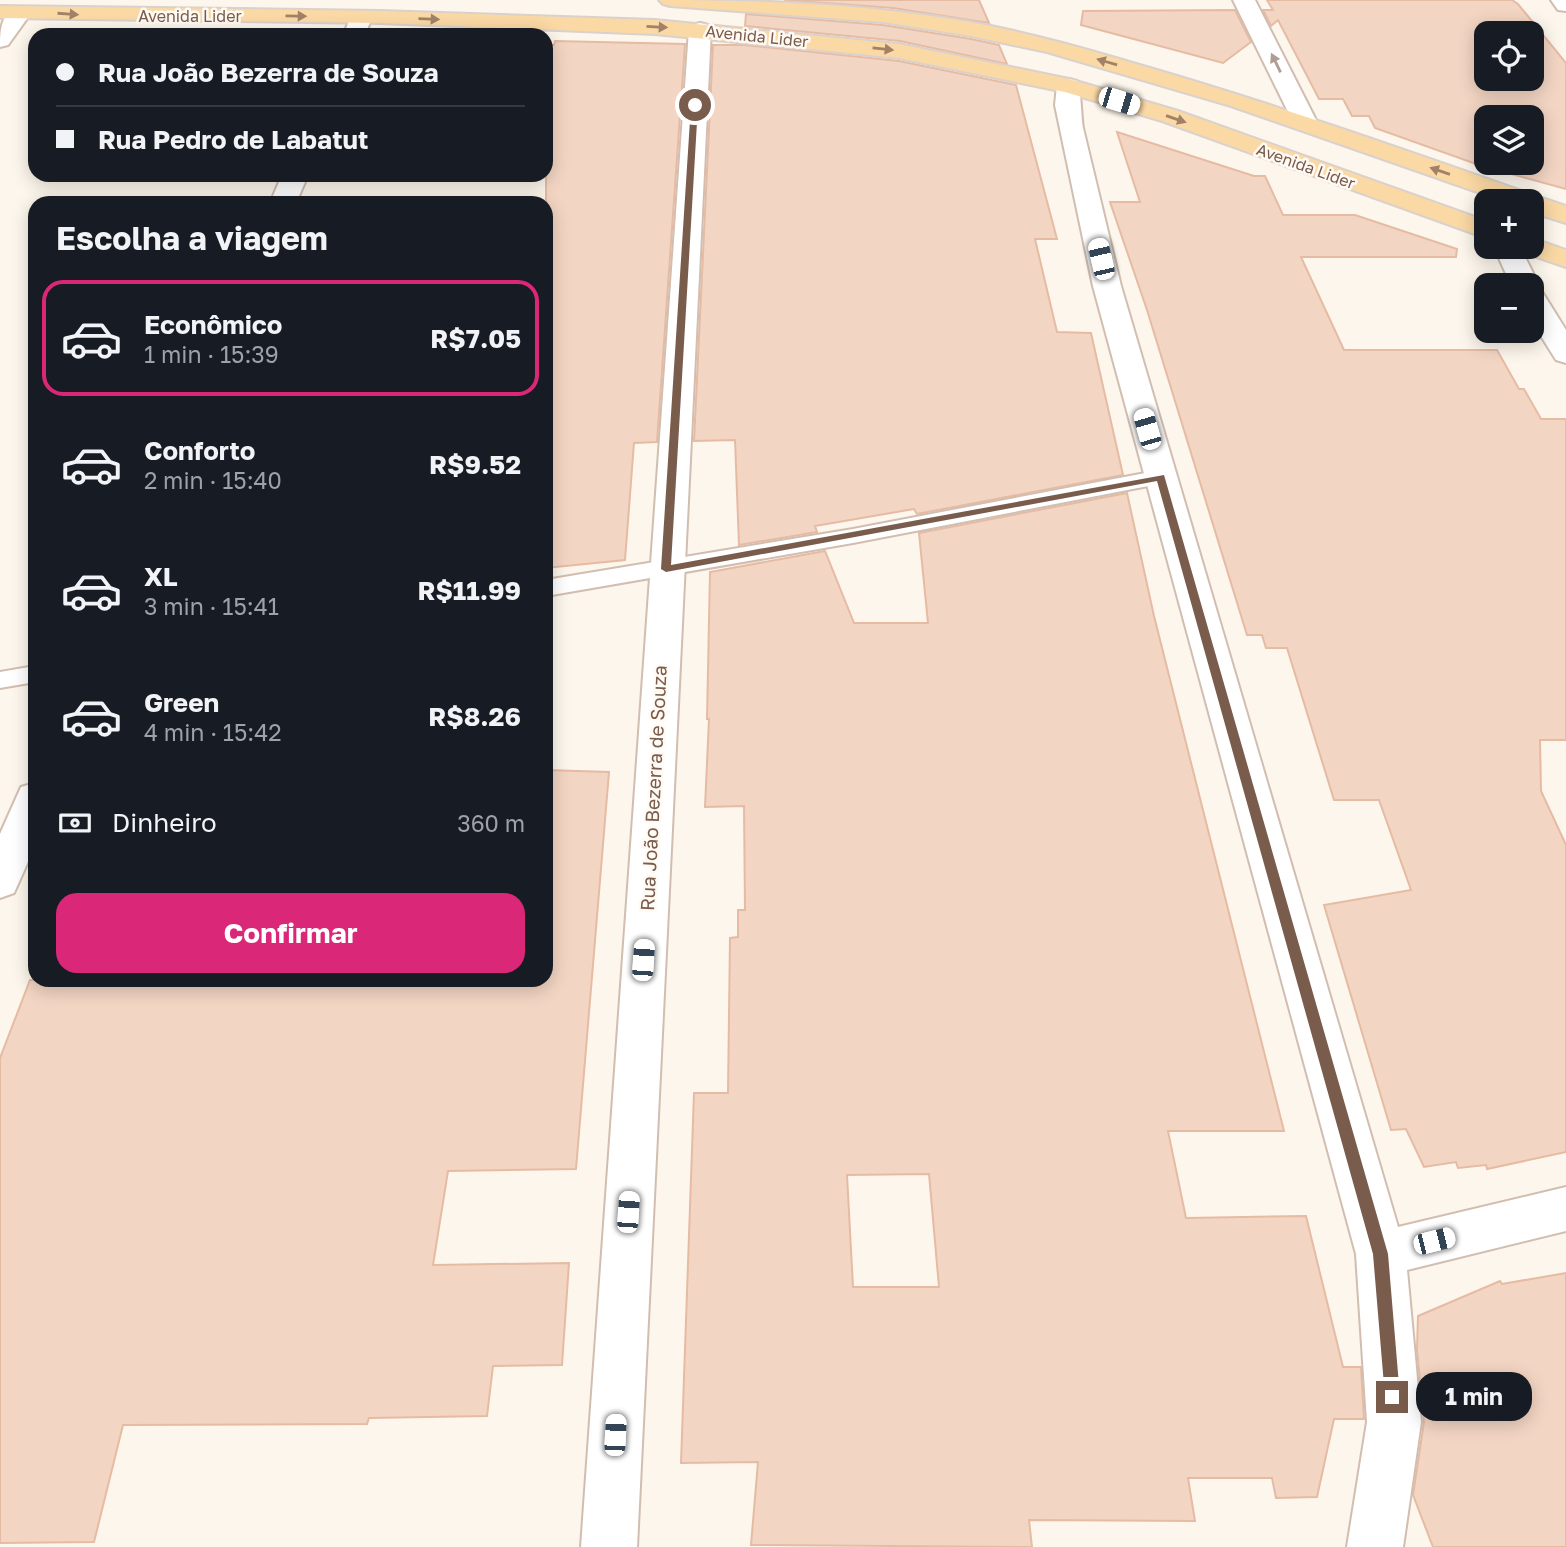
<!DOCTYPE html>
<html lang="pt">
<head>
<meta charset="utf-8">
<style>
	body { margin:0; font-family:"Golos Text",sans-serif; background:#20242c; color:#f1f3f6; height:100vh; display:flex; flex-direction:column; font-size:26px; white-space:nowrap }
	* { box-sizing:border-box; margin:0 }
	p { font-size:23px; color:#9ea1a6 }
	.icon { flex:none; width:38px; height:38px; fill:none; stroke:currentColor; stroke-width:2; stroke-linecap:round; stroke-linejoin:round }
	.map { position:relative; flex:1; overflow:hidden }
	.side { position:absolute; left:28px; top:196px; width:525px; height:791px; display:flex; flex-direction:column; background:#171b24; border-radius:21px; box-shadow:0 4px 18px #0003 }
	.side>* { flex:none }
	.hud { position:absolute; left:28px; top:28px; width:525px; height:154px; border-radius:21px; box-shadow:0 4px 18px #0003; display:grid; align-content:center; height:154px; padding:0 28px; background:#171b24 }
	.tools { position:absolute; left:1474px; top:21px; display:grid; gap:14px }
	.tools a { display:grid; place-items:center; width:70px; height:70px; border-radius:14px; background:#171b24; box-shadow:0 4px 18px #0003; font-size:35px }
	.end { position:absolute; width:32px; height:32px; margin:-16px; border:9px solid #7a5c4d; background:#fff; box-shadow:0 0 0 4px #fff }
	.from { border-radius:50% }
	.bubble { position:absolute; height:49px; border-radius:21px; background:#171b24; box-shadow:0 4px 18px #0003; font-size:23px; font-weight:700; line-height:49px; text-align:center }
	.car { position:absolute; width:21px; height:42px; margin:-21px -10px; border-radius:9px; box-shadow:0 0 5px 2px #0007; background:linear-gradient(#fff 24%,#345 0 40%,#fff 0 76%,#345 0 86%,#fff 0) }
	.hud b { display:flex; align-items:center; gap:24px; height:66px; font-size:26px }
	.hud b+b { border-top:2px solid #363941 }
	.hud i { width:18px; height:18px; background:#f1f3f6 }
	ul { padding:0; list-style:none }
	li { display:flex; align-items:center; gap:21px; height:116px; margin:0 14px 10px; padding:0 14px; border:4px solid transparent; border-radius:21px }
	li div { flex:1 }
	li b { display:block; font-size:26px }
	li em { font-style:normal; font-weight:700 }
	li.active { border-color:#db2777 }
	li>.icon { width:63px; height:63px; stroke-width:1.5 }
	h2 { padding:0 28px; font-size:32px; line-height:84px }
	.pay { display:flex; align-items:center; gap:18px; height:77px; padding:0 28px; font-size:26px }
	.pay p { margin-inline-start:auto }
	.button { display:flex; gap:14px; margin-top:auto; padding:14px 28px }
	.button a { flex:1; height:80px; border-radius:21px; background:#db2777; color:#fff; font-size:28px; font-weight:700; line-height:80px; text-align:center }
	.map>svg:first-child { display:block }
	.building { fill:#f3d5c3; stroke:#e6bba3; stroke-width:2; fill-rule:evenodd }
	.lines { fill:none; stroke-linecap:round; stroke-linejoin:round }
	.lane-casing { stroke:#d1beb0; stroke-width:4 }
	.street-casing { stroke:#d1beb0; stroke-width:4 }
	.primary-casing { stroke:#dad1cd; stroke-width:4 }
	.lane { fill:#fff; fill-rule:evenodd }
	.street { fill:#fff; fill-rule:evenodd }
	.primary { fill:#fbd9a5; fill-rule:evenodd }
	.oneway { fill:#a18267 }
	.oneway2 { fill:#af9d94 }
	.route { fill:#7a5c4d }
	.labels { text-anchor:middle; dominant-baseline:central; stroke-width:5; stroke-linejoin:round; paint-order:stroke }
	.far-street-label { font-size:16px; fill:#7a5c4d; stroke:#fffaf3 }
	.street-label { font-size:19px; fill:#7a5c4d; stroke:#fffaf3 }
</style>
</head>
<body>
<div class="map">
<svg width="1566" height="1547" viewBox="0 0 1566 1547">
	<rect width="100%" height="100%" fill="#fdf6ec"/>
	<path class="building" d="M784,0H979L989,23L893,8Z
		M1267,0H1512L1518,4L1566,63V189L1479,165L1375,128L1369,116H1352L1343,99H1319L1278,20L1271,26L1263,10H1273ZM1486,33H1531V79H1486ZM1486,117H1531V163H1486Z
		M1235,10L1251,42L1223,63L1081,25L1083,11Z
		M746,14L883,25L971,39L999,45L1007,64L900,41L745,26Z
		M555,41L685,44L657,442L634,443L625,560L546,568V45H554Z
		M713,45H744L899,61L1016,85L1057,239H1035L1057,332L1091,333L1123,475L917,514L914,509L815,526L817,532L739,545L735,440L694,441Z
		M1117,132L1254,176H1265L1283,215H1355L1457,249L1456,257H1301L1344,350H1497L1519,389H1524L1541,419H1566V740H1540L1541,791L1566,845V1152L1487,1169L1486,1165L1458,1168L1456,1162L1424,1167L1406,1129L1391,1130L1324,905L1411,890L1379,800H1334L1287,648H1266L1262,635H1247L1147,310L1110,202H1140Z
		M1127,493L1154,616L1284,1131H1168L1186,1218L1306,1216L1343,1367H1361L1364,1419H1334L1317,1497L1276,1498L1272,1478H1188L1195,1521L1029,1520L1032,1547L751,1545L758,1462L681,1463L694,1093H728L730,938L738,937V910H745L744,806L705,807L709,719H707L710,572L825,551L854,623H928L919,533ZM929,1174L939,1287H853L847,1175Z
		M546,770L609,772L576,1169L448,1171L433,1265L569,1263L562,1365L493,1366L487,1416L369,1418L367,1424L123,1425L94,1542L0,1543V1058L30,980H546Z
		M1566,1273V1547H1433L1413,1495L1424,1422L1417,1350L1418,1316L1500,1281L1502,1284Z"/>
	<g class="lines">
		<g class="lane-casing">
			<path id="lane" d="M1161,470L1169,472L1172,477L1169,482L853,543L546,596V580L853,529Z
				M35,666V682L0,688V672Z"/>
		</g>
		<g class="street-casing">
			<path id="street" d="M1233,0H1255L1318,124L1314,129L1306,131L1298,129L1294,124Z
				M1551,0H1566V11L1558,10Z
				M20,7L28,8L31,13L8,45L0,47C0,30 1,11 20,7Z
				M361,11L369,12L372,17L365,35H343L353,12Z
				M700,23L708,25L711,30L637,1547H581L689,30L692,25Z
				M1069,79L1077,81C1081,87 1081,117 1083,128L1121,286L1398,1227L1566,1187V1231L1407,1270L1421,1422L1403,1547H1347L1367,1422L1356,1254L1093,286L1055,105L1057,86L1061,81Z
				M282,175H308L296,203H270Z
				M1494,247H1520L1539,285L1536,289L1541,290L1566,330V363L1556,360L1531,320V285H1511Z
				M35,783V846L14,893L0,898V834L21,787Z"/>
		</g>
		<g class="primary-casing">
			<path id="primary" d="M659,0C764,0 867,4 970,22C1031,33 1090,50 1150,68C1280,106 1408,151 1536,196L1566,206V223L1531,212V201H1503L1231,106L1047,52L971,36L883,22L670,6L663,4Z
				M0,6L380,11L655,20L899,44L1069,79L1178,111L1486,221V238L1162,121L1065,92L899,58L655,34L380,23L0,18Z
				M1531,238L1566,250V267L1522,252L1518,247H1531Z"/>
		</g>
		<use href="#lane" class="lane"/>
		<use href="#street" class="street"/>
		<use href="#primary" class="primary"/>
	</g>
	<defs><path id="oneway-solid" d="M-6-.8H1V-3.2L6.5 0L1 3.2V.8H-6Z" transform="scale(1.75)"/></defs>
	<g class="oneway">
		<use href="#oneway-solid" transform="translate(68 14) rotate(4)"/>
		<use href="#oneway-solid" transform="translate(296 16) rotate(1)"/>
		<use href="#oneway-solid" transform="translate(429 19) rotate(2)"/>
		<use href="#oneway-solid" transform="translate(657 27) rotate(3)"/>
		<use href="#oneway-solid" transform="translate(883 49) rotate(6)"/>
		<use href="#oneway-solid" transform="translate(1107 62) rotate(-164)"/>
		<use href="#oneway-solid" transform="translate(1176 119) rotate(19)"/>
		<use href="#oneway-solid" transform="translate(1440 171) rotate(-161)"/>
	</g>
	<use class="oneway2" href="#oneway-solid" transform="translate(1276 63) rotate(-116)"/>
	<path class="route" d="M695,103L698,105L671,565L1164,475L1388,1254L1400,1397L1398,1402L1392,1404L1387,1402L1385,1397L1373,1254L1157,481L666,572L661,569L691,105Z"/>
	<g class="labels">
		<g class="far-street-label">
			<text x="190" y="16">Avenida Lider</text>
			<text transform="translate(757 36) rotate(6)">Avenida Lider</text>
			<text transform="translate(1306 166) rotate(20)">Avenida Lider</text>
		</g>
		<g class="street-label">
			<text transform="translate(653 788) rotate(-87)">Rua João Bezerra de Souza</text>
		</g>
	</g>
</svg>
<div class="tools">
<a><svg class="icon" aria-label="locate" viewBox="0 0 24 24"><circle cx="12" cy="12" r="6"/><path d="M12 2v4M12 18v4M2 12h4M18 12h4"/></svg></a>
<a><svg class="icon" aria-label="layers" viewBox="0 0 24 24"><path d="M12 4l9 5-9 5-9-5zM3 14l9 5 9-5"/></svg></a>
<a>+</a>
<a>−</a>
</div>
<i class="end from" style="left:695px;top:105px"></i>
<i class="end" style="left:1392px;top:1397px"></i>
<div class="bubble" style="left:1416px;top:1372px;width:116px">1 min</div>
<i class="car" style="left:1119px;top:101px;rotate:107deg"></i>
<i class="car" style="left:1101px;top:259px;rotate:347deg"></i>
<i class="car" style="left:1147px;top:429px;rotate:344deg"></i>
<i class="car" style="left:643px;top:960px;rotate:4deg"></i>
<i class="car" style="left:628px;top:1212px;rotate:4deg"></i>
<i class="car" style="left:1434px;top:1241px;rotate:76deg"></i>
<i class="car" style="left:615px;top:1435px;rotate:3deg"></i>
<div class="hud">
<b><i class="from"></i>Rua João Bezerra de Souza</b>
<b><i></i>Rua Pedro de Labatut</b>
</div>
<section class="side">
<h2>Escolha a viagem</h2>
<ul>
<li class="active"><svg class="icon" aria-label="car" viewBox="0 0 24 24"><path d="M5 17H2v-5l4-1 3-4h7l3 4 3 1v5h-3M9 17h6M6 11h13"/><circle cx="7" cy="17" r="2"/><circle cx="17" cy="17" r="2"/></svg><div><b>Econômico</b><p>1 min · 15:39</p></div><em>R$7.05</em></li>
<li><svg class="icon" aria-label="car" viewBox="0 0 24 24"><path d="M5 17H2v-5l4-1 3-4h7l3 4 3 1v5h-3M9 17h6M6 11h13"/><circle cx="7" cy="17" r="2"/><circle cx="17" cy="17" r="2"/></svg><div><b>Conforto</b><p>2 min · 15:40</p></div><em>R$9.52</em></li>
<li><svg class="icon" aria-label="car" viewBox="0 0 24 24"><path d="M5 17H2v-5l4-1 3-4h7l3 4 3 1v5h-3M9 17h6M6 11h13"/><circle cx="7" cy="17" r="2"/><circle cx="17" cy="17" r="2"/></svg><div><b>XL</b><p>3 min · 15:41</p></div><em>R$11.99</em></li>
<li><svg class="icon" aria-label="car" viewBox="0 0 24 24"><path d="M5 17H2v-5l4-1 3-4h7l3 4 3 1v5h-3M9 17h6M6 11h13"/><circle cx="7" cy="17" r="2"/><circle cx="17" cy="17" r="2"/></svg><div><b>Green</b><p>4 min · 15:42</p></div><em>R$8.26</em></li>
</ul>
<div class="pay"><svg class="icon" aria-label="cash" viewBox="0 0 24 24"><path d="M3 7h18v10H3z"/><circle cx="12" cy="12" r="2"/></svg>Dinheiro<p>360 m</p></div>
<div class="button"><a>Confirmar</a></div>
</section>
</div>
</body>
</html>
